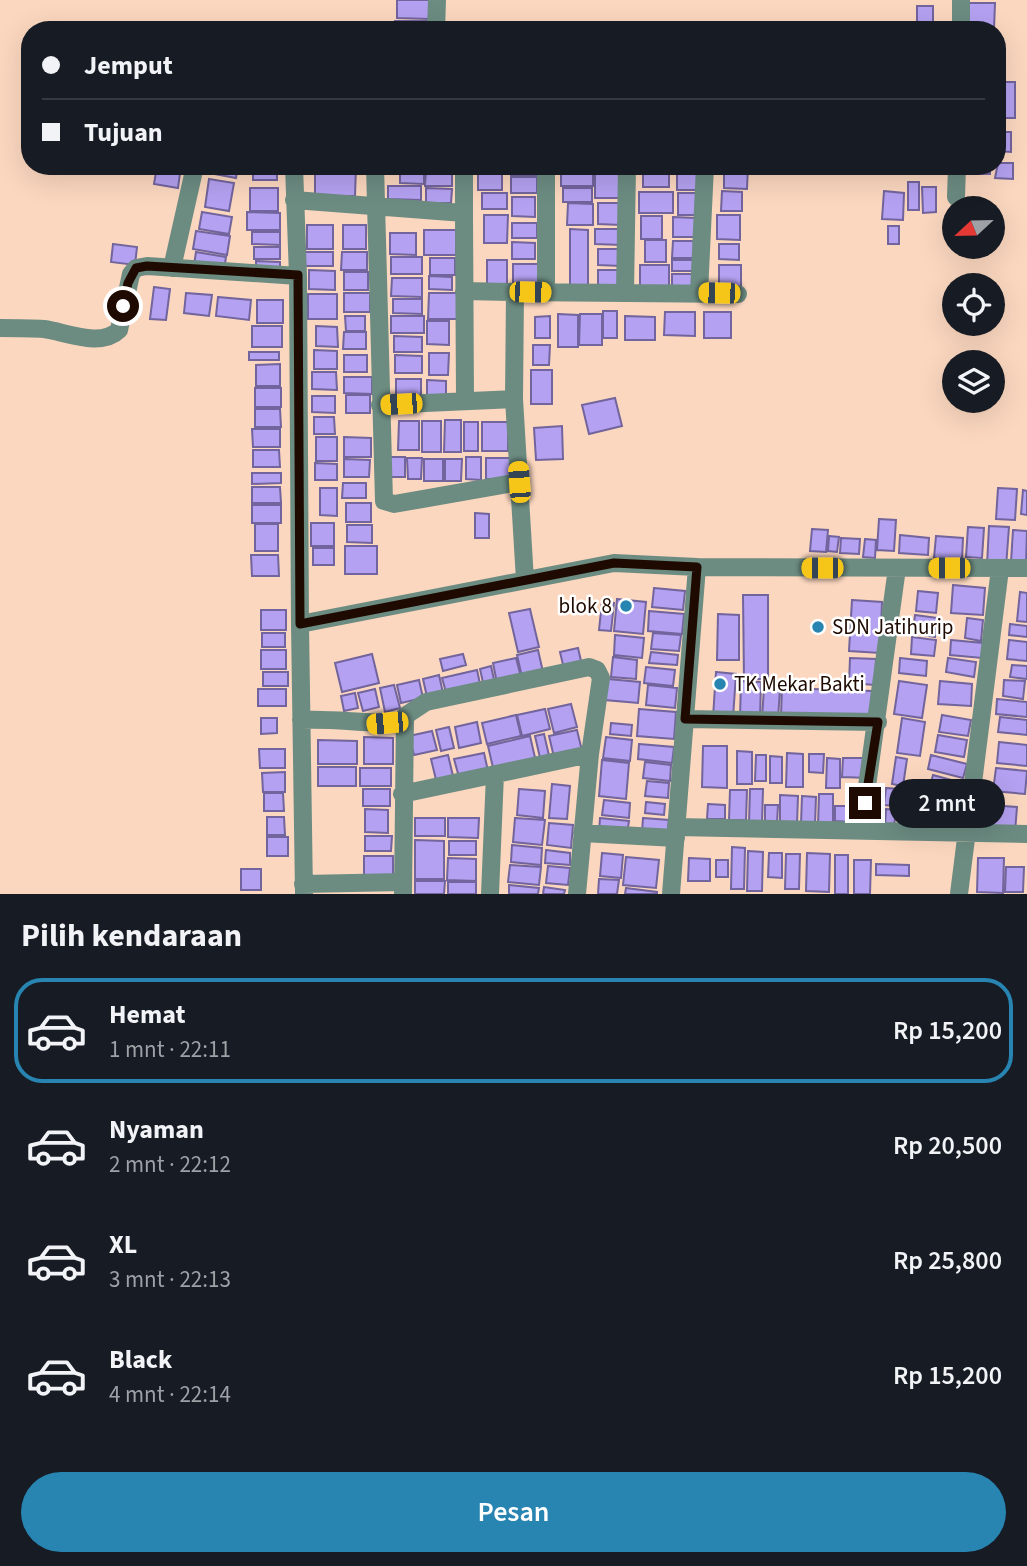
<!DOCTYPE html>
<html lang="id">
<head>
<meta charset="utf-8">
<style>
	body { margin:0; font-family:"Source Sans 3",sans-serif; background:#242831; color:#f1f3f6; height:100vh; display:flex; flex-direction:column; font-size:26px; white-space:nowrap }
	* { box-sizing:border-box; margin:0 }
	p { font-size:23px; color:#9ea1a6 }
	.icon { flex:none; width:38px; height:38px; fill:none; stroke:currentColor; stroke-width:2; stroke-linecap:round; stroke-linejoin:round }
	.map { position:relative; height:894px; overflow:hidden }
	.panel { display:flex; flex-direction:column; background:#171b24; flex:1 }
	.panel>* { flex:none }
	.hud { position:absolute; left:21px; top:21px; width:985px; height:154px; border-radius:28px; box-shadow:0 7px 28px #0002; display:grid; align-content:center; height:154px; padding:0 21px; background:#171b24 }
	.needle { width:46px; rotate:248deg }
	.tools { position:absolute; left:942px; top:196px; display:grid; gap:14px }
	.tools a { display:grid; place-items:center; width:63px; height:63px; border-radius:50%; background:#171b24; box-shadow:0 7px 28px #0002; font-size:35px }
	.end { position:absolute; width:32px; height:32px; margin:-16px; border:9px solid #1e0a00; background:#fff; box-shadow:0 0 0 4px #fff }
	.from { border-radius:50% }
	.bubble { position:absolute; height:49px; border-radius:24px; background:#171b24; box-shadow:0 7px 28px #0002; font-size:23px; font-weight:600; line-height:49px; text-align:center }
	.car { position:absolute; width:21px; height:42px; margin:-21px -10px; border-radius:9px; box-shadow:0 0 5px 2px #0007; background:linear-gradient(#f5c518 24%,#345 0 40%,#f5c518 0 76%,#345 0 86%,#f5c518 0) }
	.hud b { display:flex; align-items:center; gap:24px; height:66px; font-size:26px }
	.hud b+b { border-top:2px solid #363941 }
	.hud i { width:18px; height:18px; background:#f1f3f6 }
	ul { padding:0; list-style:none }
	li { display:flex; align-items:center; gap:21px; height:105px; margin:0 14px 10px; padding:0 7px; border:4px solid transparent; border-radius:28px }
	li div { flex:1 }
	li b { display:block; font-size:26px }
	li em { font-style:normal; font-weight:600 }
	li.current { border-color:#2885b2 }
	li>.icon { width:63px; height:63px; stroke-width:1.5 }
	h2 { padding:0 21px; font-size:32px; line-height:84px }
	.action { display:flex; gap:14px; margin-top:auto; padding:14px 21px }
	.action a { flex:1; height:80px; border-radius:42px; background:#2885b2; color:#fff; font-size:28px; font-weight:600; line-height:80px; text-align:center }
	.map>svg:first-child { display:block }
	.building { fill:#b4a1f1; stroke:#72649c; stroke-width:2 }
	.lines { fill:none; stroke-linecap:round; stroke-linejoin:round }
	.minor { stroke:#6c8c82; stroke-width:18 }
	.route { stroke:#1e0a00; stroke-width:9 }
	.poi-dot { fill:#2885b2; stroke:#fff; stroke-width:2.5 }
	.labels { text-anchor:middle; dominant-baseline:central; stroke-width:5; stroke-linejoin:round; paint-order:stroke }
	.poi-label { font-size:21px; fill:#1e0a00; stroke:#fff; text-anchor:start }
</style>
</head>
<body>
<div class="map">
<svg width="1027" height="894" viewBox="0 0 1027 894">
	<rect width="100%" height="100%" fill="#fbd7bf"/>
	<path class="building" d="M397,0H429V19L397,18Z
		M967,3H995L994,29H967Z
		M917,6H933V28H917Z
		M395,21H429V30H395Z
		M998,82H1015V118H998Z
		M998,132H1011V152L998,151Z
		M998,163H1013V179L995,178Z
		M157,166H181L178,188L154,184Z
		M210,166H238L236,178L209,173Z
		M253,166H277V180H253Z
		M315,166H356L355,196H315Z
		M511,166H536V176L511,175Z
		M561,166L593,167V186H561Z
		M724,166H748L747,189L724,188Z
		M961,166H990V174H961Z
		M643,167L669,168V187H643Z
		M677,167H700V190H677Z
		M595,168L623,169V198H595Z
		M426,169H452V186H425Z
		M478,169L502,170V190H478Z
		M400,170H424V184L400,183Z
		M511,177H537V193H511Z
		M209,179L234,183L229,211L205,207Z
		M908,182H919V210H908Z
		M388,186H421V200L388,199Z
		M922,187H936V212L923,213Z
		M250,188H278V211H250Z
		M426,188L452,189L451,203H426Z
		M563,188H592V202H563Z
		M722,191L742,192V211H721Z
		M884,191L904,193L903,220L882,219Z
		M639,192H673V213H639Z
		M482,193H507V209H482Z
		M678,193H697V215H678Z
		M512,197H535V217L512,216Z
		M568,203L593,204V225H567Z
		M598,203H621V225L598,224Z
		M202,212L232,217L229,234L199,229Z
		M247,212L280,213V230H247Z
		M484,215H508L507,243H484Z
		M717,215H740V240L717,239Z
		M641,216H662V239H641Z
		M673,217L696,218V237H673Z
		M512,223H537V238H512Z
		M307,225H333V249H307Z
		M343,225H366V249H343Z
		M888,226H899V244H888Z
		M570,229L588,230V290H570Z
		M595,229H622V245L595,244Z
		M424,230H456V255H424Z
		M196,231L230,236L227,255L193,249Z
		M252,232H280V245L252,244Z
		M390,233H416V255L390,254Z
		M645,240H666V262H645Z
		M673,241H694V258H672Z
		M512,242L535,243V259H512Z
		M113,244L137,247L135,265L111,262Z
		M719,244H739V260L719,259Z
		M254,247H280V259H254Z
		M598,249H621V266L598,265Z
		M196,252L226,257L224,270L194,265Z
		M305,252H333V266H305Z
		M342,252H367V270H341Z
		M391,257H422V274H391Z
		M430,258H455V275H430Z
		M487,260H507V288H487Z
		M672,260H694V271H672Z
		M256,261L280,262V272H256Z
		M513,264H540V288L513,287Z
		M640,265H669V289H640Z
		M719,265H741V288H719Z
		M309,270L335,271V290L309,289Z
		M598,270H622V289H598Z
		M344,272H368V290H344Z
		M672,274H695V289H672Z
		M429,276L452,277V290L429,289Z
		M392,278H422V297L391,296Z
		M154,287L170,289L166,320L150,319Z
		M186,293L212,295L209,316L184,313Z
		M344,293H370V312H344Z
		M429,293H457V319H428Z
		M308,294H337V319H308Z
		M218,297L251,300L249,320L216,316Z
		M393,299H422V314L393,313Z
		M257,300H283V323H257Z
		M603,311H617V338H603Z
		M665,312H695V336L664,335Z
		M704,312H731V338H704Z
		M558,314L578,315V347H558Z
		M580,314H602V345H579Z
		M345,316H365V331H346Z
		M391,316H424V333H391Z
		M550,316V338H535V317Z
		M625,316L655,317V340H625Z
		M427,321H449V345L427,344Z
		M252,326H282V347H252Z
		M316,326L337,327L338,347L316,346Z
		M344,332H366V349H343Z
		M394,336L422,337V352H394Z
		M533,345H550L549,365H533Z
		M314,350L337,351V369H314Z
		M249,352H279V360H249Z
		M429,353H449L448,375H429Z
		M344,355H367V372H344Z
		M395,355L422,356V373H395Z
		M280,364V386H256V365Z
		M531,370H552V404H531Z
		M312,372H336L337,390L312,389Z
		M344,377H372V394L344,393Z
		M396,379H421V397H396Z
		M427,380L446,381V397H427Z
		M255,388H281V407H255Z
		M346,395H370V413H346Z
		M312,396H335V413L312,412Z
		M615,398L622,426L589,434L582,405Z
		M255,409H280L281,427H255Z
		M314,417H334L335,434H314Z
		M445,420H461V452H444Z
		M399,421H419V450H398Z
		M422,421H441V452H422Z
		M464,422H478V451H464Z
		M482,422H508V451H482Z
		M562,426L563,459L536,460L534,428Z
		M252,429H280V447H253Z
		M316,437H337V461H316Z
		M344,437L371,438V457H344Z
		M253,450H279L280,467H253Z
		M390,457H405V477H390Z
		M466,457H481V480L466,479Z
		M407,458H422L421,479H408Z
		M486,458H511V479H486Z
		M344,459L370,460L369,477H344Z
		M424,459H443V481H424Z
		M445,459H462L461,481H445Z
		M315,463L337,464V480H315Z
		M252,473H281V483L252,484Z
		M343,483H366V498H342Z
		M252,487H280L281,503H252Z
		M320,488H337V516L320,515Z
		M998,488L1017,489L1015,520L996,519Z
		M1023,490L1027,491V515L1021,514Z
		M346,503H371V522H346Z
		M252,505H281V523H252Z
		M475,513L489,514V538H475Z
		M879,519L896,520L894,551L877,550Z
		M311,523H334V546H311Z
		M255,524H278V551H255Z
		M347,525H372V543L347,542Z
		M989,526L1009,527L1006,567L987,565Z
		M968,527L984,528L982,558L966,557Z
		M812,529L828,530L826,552L810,551Z
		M1013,530L1027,531L1026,563L1011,562Z
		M900,535L929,538L928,555L899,553Z
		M829,536L839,537L837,552L828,551Z
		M936,536L963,538L962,560L934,558Z
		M841,538L860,539L859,554L840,553Z
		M865,539L876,540L875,558L863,557Z
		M345,546H377V574H345Z
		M313,548H334V565H313Z
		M251,555H278L279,576H252Z
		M953,585L985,588L983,615L951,613Z
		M654,588L685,591L683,610L652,607Z
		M918,591L938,593L936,613L916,611Z
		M1020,592L1027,593V622L1017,621Z
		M743,595H768V679H744Z
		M617,599L646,602L643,634L614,631Z
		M852,600L882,602L880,653L849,651Z
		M602,602L614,603L611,631L599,630Z
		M530,609L539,647L518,652L509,613Z
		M261,610H286V630H261Z
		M649,611L684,614L682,634L648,631Z
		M718,614L739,615V660H717Z
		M915,615L938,618L935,637L913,633Z
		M967,618L983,620L981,641L965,638Z
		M1010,624L1027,626V637L1009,635Z
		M262,633H285V647H262Z
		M653,633L681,635L679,651L651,649Z
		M615,635L644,638L642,658L614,655Z
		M912,637L936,640L934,656L911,654Z
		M951,640L983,643L982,658L950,655Z
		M1009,640L1027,642V661L1007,659Z
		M578,648L582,665L564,669L560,652Z
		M261,650H286V669H261Z
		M538,650L543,672L522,677L517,655Z
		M651,652L678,655L677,665L649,663Z
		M372,654L379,683L342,692L335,663Z
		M463,654L466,665L443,671L440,659Z
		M613,657L637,660L636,679L611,677Z
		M516,658L521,677L497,683L493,663Z
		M850,658L876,659L875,685L849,683Z
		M900,658L927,661L926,676L899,673Z
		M948,658L976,662L974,677L946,672Z
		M1012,665L1027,666V679L1010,677Z
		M491,666L495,684L484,687L480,669Z
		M646,667L675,670L673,686L644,683Z
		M477,670L480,684L446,692L442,678Z
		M263,672H288V686H263Z
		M716,672L736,674L733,718L713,717Z
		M439,675L443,693L427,697L423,679Z
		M608,679L640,682L638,703L605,700Z
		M419,680L423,698L401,703L397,685Z
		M1004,680L1025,681L1023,699L1003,696Z
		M741,681L761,682L760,718L740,717Z
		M899,681L927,685L922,718L894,714Z
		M940,681L972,684L971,706L938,704Z
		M394,685L400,708L385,712L380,688Z
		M648,685L677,688L675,708L646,705Z
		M764,688L780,689L778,719L762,718Z
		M782,688L872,691L871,717L781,715Z
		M258,689H286V706H258Z
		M375,689L379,707L363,711L358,693Z
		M355,693L358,708L344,711L341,696Z
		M997,699L1027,702V717L996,714Z
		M571,704L577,727L554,733L548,709Z
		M545,709L550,729L522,736L517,715Z
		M639,709L676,712L674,739L637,736Z
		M516,715L521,736L487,744L482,723Z
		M942,715L971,720L968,736L939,732Z
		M1000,717L1027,720V735L998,732Z
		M261,718H277V733L261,734Z
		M902,718L925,722L920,756L897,753Z
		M477,722L481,743L459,748L455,727Z
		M611,723L632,725L631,736L610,734Z
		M449,727L454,748L441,751L436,730Z
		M577,730L582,751L554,757L549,736Z
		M432,731L437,750L414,755L409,736Z
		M544,734L550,760L541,762L535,736Z
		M938,735L967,740L964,757L935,752Z
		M530,736L536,762L494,772L488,746Z
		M364,737L393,738V764H364Z
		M606,737L632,740L630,761L603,758Z
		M318,740L357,741V764H318Z
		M999,742L1027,745V766L997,763Z
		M639,744L674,747L672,763L638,759Z
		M703,746H727V788L702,787Z
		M259,749H285V768H260Z
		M737,751L752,752V784H737Z
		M484,753L488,771L459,777L454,759Z
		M787,753L803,754V787H786Z
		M809,754H824L823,773L809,772Z
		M448,755L454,780L437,784L431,759Z
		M756,755H766V781H755Z
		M931,755L967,764L963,778L928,769Z
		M770,756L782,757V783H770Z
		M896,757L907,759L903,786L892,784Z
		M827,758L840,759V788H826Z
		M843,758H868V778L842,777Z
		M602,760L629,763L626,799L599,796Z
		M645,762L671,765L670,781L643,778Z
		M318,767H356V786H318Z
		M360,768H391V786H360Z
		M996,768L1027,771L1025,794L993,791Z
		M285,772V792H263L262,773Z
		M933,775L966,784L962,799L929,790Z
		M647,781L669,783L668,798L645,796Z
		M552,784L570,786L567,819L549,818Z
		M886,788L902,789L900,807L884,805Z
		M363,789H390V806H363Z
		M519,789L545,791L543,818L517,815Z
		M750,789H763L762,823H749Z
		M730,790H747L746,820H729Z
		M264,793H283L284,811H264Z
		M905,793L925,795L922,827L902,825Z
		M819,794H833V826H818Z
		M780,795L798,796L797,824H780Z
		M802,796L816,797L815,824H801Z
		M933,798L963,803L959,828L929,822Z
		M604,800L630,803L629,818L602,815Z
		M646,802L665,804L664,815L645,813Z
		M708,804L725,805V819H707Z
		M765,805H778L777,823H765Z
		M988,805L1017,807L1015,832L986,829Z
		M835,806H851L850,822L835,821Z
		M365,809L388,810V833L365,832Z
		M886,809L896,810L894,826L885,825Z
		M267,817H284L285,835H267Z
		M415,818H445V836H415Z
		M448,818H479L478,838L448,837Z
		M515,818L545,820L542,845L513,842Z
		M600,818L629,821L627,834L599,832Z
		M643,818L669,820L667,835L642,832Z
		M549,823L573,825L571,848L547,845Z
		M365,836H392L391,851H365Z
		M267,837H288V856H267Z
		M415,840L444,841V879H415Z
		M449,841H476V855H449Z
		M512,845L542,848L541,865L511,862Z
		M732,847L745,848L744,889H731Z
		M546,850L570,853V865L545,863Z
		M748,851L763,852L762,891H747Z
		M602,853L623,855L621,878L600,876Z
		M769,853H782V878L768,877Z
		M807,853L830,854L829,892L806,891Z
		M786,854H800L799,889H785Z
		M835,855H848V894H835Z
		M364,856H393V879H364Z
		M626,857L659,860L656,888L623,885Z
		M448,858L476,859V881L447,880Z
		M689,858L710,859V881H688Z
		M978,858H1004L1003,893L977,892Z
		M716,860H728V877H716Z
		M854,860H871L870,894H854Z
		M876,864L909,865V876L876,875Z
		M510,865L541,867L539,885L508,882Z
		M548,866L570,868L568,885L546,883Z
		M1006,867H1024L1023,892H1005Z
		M241,869H261V890H241Z
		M599,879L619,880L617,894H598Z
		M415,881H445L444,894H415Z
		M448,882H476V894H448Z
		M509,885L539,888L538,894H509Z
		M544,887L565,890L564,894H543Z
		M626,888L657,892V894H625Z"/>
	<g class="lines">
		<path class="minor" d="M436,30L437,0
			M961,30V0
			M294,166L298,276L300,624
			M375,166L384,501L394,504L519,482
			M464,166V213
			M546,166V292
			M956,197L957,166
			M294,200L464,213L465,400
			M172,268L195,166
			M464,291L515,292
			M625,293L627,166
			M699,293L705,166
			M0,328C15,328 30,328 44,329C66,332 101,348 119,330L131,274L136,268L147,266L298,276
			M380,405L514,399
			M525,580L514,399L515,292L738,294
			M685,719L878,722
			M301,720C337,718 370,725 405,722
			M402,794L590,754
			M676,827L1027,834
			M861,830L897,568
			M582,833L676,838
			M303,884L403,882
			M304,894L300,624L614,563L697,567L1027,568
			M403,894L405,716L426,702L589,667L597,670L601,678L590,754L577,894
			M490,894L495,774
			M671,894L697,567
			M959,894L1000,569"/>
	</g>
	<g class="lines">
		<path class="route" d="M123,306L128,283L136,268L147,266L298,275L300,624L614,563L697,567L685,719L878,722L865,803"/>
	</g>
	<g class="poi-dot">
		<circle cx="626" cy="606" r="7"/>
		<circle cx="818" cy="627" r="7"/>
		<circle cx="720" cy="684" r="7"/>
	</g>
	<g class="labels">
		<g class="poi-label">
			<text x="612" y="606" text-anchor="end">blok 8</text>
			<text x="832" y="627">SDN Jatihurip</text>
			<text x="734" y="684">TK Mekar Bakti</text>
		</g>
	</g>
</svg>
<div class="tools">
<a><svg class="needle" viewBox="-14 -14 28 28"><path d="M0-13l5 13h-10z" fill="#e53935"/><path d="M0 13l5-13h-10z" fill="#9ea1a6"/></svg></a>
<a><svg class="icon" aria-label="locate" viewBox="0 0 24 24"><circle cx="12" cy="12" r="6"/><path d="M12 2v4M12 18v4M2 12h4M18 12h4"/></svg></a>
<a><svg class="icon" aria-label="layers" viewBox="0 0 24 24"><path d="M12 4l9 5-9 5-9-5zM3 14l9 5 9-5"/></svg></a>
</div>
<i class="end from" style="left:123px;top:306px"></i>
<i class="end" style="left:865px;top:803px"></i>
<div class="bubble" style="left:889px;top:779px;width:116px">2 mnt</div>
<i class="car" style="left:530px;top:292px;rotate:91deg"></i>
<i class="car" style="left:719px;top:293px;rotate:271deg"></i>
<i class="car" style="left:401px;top:404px;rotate:267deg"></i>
<i class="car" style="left:519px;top:482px;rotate:356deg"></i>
<i class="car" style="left:822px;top:568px;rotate:270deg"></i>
<i class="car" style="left:949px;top:568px;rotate:270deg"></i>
<i class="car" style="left:387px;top:723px;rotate:265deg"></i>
<div class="hud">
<b><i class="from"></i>Jemput</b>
<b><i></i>Tujuan</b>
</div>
</div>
<section class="panel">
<h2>Pilih kendaraan</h2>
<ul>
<li class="current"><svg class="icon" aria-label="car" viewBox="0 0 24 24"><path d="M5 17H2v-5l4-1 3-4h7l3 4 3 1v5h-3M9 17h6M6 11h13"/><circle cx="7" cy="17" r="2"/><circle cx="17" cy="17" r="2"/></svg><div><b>Hemat</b><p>1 mnt · 22:11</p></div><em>Rp 15,200</em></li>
<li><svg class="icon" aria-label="car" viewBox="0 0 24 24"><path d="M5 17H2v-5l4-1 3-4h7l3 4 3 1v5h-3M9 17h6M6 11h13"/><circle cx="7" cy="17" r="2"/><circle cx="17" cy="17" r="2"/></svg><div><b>Nyaman</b><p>2 mnt · 22:12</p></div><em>Rp 20,500</em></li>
<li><svg class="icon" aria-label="car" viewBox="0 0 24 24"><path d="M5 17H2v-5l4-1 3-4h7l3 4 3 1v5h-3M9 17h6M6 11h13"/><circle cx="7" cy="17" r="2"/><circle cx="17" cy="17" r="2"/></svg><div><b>XL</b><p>3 mnt · 22:13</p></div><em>Rp 25,800</em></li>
<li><svg class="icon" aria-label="car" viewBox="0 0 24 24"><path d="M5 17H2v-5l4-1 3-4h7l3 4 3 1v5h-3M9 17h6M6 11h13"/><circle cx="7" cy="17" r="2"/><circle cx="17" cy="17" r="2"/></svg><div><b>Black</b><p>4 mnt · 22:14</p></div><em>Rp 15,200</em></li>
</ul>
<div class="action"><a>Pesan</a></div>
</section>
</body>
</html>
